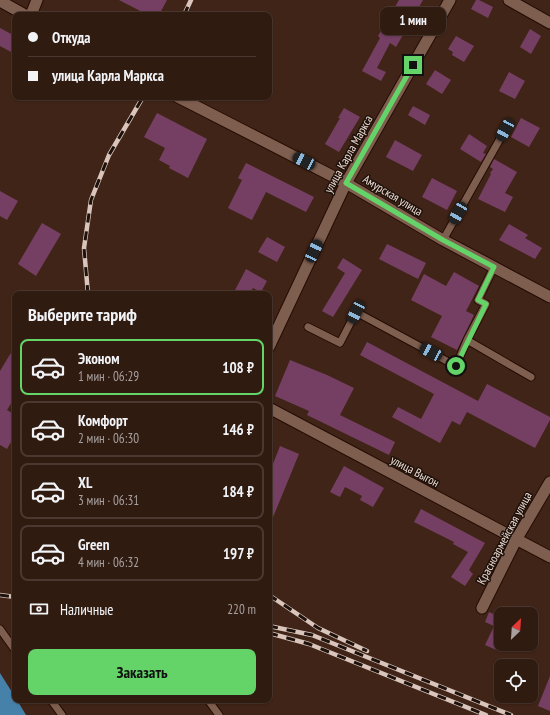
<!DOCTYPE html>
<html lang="ru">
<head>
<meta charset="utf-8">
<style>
	body { margin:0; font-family:"PT Sans Narrow",sans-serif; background:#38241a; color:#f1f3f6; height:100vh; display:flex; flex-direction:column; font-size:15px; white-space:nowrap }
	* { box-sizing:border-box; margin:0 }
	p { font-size:13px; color:#a8a19f }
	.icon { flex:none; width:22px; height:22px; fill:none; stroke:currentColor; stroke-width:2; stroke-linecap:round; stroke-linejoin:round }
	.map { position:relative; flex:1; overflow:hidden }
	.sheet { position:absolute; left:12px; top:291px; width:260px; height:412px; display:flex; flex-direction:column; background:#301b11; border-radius:8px; box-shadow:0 1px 3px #0004,0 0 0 1px #4b3931 }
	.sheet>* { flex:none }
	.top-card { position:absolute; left:12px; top:12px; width:260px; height:88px; border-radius:8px; box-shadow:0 1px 3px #0004,0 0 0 1px #4b3931; display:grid; align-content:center; height:88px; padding:0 16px; background:#301b11 }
	.needle { width:26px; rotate:25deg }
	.controls { position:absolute; left:494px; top:607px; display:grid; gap:8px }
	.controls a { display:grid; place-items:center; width:44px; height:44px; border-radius:8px; background:#301b11; box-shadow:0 1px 3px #0004,0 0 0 1px #4b3931; font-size:20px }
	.end { position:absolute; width:18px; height:18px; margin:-9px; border:5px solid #64d468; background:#111; box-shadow:0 0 0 2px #111 }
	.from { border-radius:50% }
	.bubble { position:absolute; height:28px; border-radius:8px; background:#301b11; box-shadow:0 1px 3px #0004,0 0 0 1px #4b3931; font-size:13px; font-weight:700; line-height:28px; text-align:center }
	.car { position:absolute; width:12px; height:24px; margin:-12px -6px; border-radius:5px; box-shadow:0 0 3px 1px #0007; background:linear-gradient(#222 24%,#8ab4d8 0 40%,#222 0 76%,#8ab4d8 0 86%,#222 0) }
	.top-card b { display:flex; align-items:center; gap:14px; height:38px; font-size:15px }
	.top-card b+b { border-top:1px solid #4b3931 }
	.top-card i { width:10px; height:10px; background:#f1f3f6 }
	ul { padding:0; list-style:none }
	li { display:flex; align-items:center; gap:12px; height:56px; margin:0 8px 6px; padding:0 8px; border:2px solid #4b3931; border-radius:8px }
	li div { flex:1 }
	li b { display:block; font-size:15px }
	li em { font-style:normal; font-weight:700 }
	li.active { border-color:#64d468 }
	li>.icon { width:36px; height:36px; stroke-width:1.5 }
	h2 { padding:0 16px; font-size:18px; line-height:48px }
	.pay { display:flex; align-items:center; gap:10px; height:44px; padding:0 16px; font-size:15px }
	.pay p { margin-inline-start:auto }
	.cta { display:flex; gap:8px; margin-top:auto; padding:8px 16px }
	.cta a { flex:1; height:46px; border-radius:8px; background:#64d468; color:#111; font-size:16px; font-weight:700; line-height:46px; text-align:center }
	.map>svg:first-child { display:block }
	.water { fill:#4681aa }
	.building { fill:#753f63 }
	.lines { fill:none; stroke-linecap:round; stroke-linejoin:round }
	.service-casing { stroke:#250c02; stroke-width:9 }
	.minor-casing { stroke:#250c02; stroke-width:13 }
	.service { stroke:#7e5e4f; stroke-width:7 }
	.minor { stroke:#7e5e4f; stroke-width:11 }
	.rail-casing { stroke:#d9c5bc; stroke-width:4.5 }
	.rail { stroke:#1d110b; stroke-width:3; stroke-dasharray:9; stroke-linecap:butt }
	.route { stroke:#64d468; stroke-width:5 }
	.labels { text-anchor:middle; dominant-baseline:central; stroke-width:3; stroke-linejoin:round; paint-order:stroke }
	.street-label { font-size:12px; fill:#eedcd3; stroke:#1d110b }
</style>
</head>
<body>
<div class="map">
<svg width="550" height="715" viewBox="0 0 550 715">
	<rect width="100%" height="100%" fill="#402417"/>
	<path class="water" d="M0,673L15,697V700H17L26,715H0Z"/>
	<path class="building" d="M119,0H167L159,15H148Z
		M399,0H423L396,47L390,43L377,68L386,72L381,81L362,71L380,38L378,36Z
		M476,0H479L493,7L488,18L471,9Z
		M0,28L15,36V54L0,46Z
		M530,29L541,36L531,54L520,47Z
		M456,36L474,46L464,62L452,55L453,52L448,49Z
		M435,70L451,80L442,94L426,84Z
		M509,72L525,81L515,99L499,91Z
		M413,106L430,115L425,125L408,115Z
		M344,108L360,117L339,152L325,144L340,118H338Z
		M157,113L207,139L188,178L169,168L170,166L159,160L165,148L144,137Z
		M521,118L540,128L529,147L511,137Z
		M469,134L487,146L483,153L486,154L481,162L460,149Z
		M395,140L422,155L413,171L386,157Z
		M494,159L517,172L505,193L513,197L505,212L478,199L491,174L490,173L493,169L490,167Z
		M246,163L314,197L306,212L266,192L252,220L228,208L242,180L238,178Z
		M432,178L457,191L447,210L422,197Z
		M0,191L18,201L7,220L0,216Z
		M42,223L61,234L36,276L18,264Z
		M509,224L528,235L525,238L542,248L535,259L499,240Z
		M267,237L285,247L277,262L258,252Z
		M387,244L426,263L418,279L379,259Z
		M343,258L362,270L333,317L322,311L345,273L337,268Z
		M246,269L267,281L261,292L253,288L249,294H233Z
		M454,272L479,286L466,311L474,315L457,350L431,337L442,316L411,300L424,274L446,286Z
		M367,342L478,401L487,384L550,417V420L535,448L467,412L460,425L452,421L440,443L392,417L398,407L421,419L434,394L360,355Z
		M15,346V397L7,410L15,415V435L7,449L0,445V371Z
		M290,360L327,375L354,388L340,415L395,442L389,455L307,415L309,411L275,396Z
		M280,446L299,454L269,527V474Z
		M344,466L384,488L373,507L360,500L362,496L345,487L340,497L330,492Z
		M421,509L485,543L469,570L473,574L465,586L451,577L468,552L453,544L454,542L414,522Z
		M501,610V652L485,645L494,626L485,622L489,612L498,616Z
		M550,676V711L538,706Z"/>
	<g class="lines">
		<g class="service-casing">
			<path id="service" d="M443,240L505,130
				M308,327L340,343L356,312L456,366L467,340L531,377
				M467,340L486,304L478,300L494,267
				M0,629L15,650
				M51,700L62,715
				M208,700L219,715"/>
		</g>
		<g class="minor-casing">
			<path id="minor" d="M509,0L550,23
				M0,1L25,15
				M31,15L37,0
				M178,97L346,183L443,240L550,297
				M269,347L346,183L450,0
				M269,408L550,557
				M482,608L516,540L550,482"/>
		</g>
		<use href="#service" class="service"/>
		<use href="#minor" class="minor"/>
		<g class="rail-casing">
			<path id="rail" d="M184,15L191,0
				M88,294L84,248L91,200L109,155L143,97
				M0,595L15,597
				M269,595L318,628L367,651
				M269,626L312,635L511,715
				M269,633L309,644L486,715"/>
		</g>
		<use href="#rail" class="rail"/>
	</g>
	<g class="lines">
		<path class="route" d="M413,65L346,183L443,240L494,267L478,300L486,304L456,366"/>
	</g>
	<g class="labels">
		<g class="street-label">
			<text transform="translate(348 154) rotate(-61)">улица Карла Маркса</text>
			<text transform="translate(393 195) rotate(31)">Амурская улица</text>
			<text transform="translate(415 471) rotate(28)">улица Выгон</text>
			<text transform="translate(504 538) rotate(-62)">Красноармейская улица</text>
		</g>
	</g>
</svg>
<div class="controls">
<a><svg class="needle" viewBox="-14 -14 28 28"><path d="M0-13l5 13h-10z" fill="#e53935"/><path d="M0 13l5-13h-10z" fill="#a8a19f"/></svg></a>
<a><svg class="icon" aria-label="locate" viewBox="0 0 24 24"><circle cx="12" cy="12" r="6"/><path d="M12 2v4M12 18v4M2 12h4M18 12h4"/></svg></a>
</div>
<i class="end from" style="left:456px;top:366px"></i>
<i class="end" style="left:413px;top:65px"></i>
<div class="bubble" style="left:380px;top:7px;width:66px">1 мин</div>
<i class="car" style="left:505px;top:130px;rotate:209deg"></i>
<i class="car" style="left:304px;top:161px;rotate:297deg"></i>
<i class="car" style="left:458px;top:213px;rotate:210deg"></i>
<i class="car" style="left:314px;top:251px;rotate:25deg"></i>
<i class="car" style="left:356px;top:312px;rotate:207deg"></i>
<i class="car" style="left:431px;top:352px;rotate:298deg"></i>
<div class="top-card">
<b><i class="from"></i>Откуда</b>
<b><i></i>улица Карла Маркса</b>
</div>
<section class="sheet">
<h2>Выберите тариф</h2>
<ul>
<li class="active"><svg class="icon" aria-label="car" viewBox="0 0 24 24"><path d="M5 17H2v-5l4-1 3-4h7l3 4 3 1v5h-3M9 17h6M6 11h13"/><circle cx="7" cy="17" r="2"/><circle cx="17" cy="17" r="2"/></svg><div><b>Эконом</b><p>1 мин · 06:29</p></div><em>108 ₽</em></li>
<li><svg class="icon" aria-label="car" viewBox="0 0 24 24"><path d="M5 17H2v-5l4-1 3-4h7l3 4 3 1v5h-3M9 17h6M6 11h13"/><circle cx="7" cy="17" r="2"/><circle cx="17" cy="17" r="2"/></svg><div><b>Комфорт</b><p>2 мин · 06:30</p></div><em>146 ₽</em></li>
<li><svg class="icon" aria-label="car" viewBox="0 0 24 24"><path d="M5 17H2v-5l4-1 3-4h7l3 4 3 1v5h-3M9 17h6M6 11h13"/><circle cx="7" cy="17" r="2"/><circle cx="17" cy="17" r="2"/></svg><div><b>XL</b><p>3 мин · 06:31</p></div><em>184 ₽</em></li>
<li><svg class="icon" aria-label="car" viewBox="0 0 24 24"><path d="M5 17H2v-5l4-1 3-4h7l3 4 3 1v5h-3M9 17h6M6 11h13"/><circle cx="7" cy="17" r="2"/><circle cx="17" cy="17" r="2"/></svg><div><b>Green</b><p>4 мин · 06:32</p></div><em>197 ₽</em></li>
</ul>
<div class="pay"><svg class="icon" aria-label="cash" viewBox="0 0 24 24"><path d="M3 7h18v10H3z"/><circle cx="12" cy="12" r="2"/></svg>Наличные<p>220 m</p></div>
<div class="cta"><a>Заказать</a></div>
</section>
</div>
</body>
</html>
